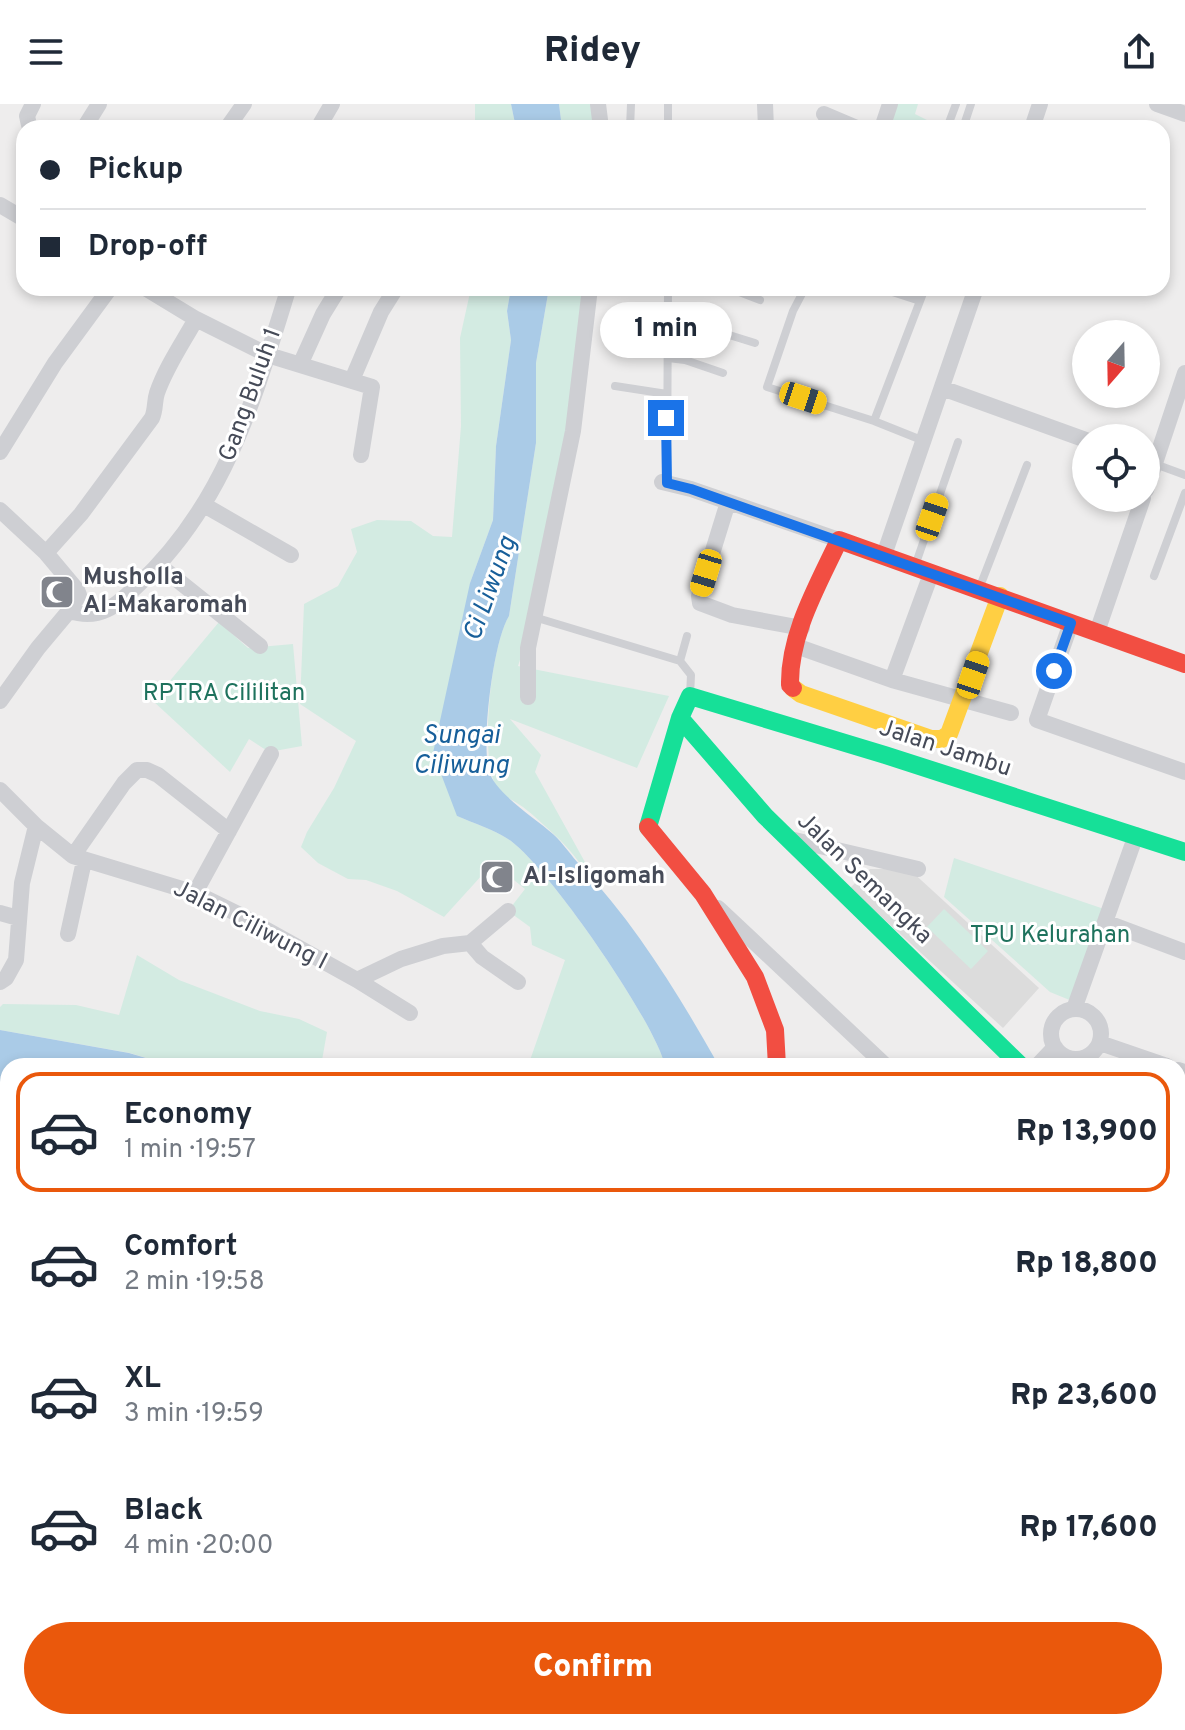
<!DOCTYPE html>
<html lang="en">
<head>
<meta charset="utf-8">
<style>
	body { margin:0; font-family:Overpass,sans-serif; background:#f6f6f7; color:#1f2937; height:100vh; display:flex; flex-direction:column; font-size:30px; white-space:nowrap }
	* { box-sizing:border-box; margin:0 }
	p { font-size:26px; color:#747a83 }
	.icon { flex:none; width:44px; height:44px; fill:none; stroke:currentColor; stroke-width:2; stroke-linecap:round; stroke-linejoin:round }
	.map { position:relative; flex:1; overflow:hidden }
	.panel { position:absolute; left:0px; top:954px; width:1186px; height:672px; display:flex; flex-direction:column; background:#fff; border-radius:24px 24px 0 0; box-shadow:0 4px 12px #0003 }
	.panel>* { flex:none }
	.banner { position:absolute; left:16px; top:16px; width:1154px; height:176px; border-radius:24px; box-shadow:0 4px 12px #0003; display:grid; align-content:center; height:176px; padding:0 24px; background:#fff }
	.needle { width:52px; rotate:200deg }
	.buttons { position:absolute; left:1072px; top:216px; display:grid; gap:16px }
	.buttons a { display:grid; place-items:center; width:88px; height:88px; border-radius:50%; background:#fff; box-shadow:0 4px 12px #0003; font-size:40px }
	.end { position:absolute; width:36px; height:36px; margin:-18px; border:10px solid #1a73e8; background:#fff; box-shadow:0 0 0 4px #fff }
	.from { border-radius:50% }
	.bubble { position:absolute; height:56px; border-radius:28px; background:#fff; box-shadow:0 4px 12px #0003; font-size:26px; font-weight:800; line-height:56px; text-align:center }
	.car { position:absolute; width:24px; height:48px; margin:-24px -12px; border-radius:10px; box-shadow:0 0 6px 2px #0007; background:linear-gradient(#f5c518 24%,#345 0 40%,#f5c518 0 76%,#345 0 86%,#f5c518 0) }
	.banner b { display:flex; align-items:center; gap:28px; height:76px; font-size:30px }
	.banner b+b { border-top:2px solid #e0e1e3 }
	.banner i { width:20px; height:20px; background:#1f2937 }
	ul { padding:14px 0 0; list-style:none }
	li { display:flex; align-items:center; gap:24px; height:120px; margin:0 16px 12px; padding:0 8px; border:4px solid transparent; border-radius:24px }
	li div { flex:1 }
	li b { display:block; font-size:30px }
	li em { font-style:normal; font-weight:800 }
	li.selected { border-color:#ea580c }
	li>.icon { width:72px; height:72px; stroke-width:1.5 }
	.action { display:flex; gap:16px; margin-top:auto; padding:16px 24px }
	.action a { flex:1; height:92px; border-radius:48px; background:#ea580c; color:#fff; font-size:32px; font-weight:800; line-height:92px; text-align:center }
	header { display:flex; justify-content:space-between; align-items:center; height:104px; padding:0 24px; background:#fff; font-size:36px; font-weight:800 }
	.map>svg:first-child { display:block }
	.commercial { fill:#f5f4e9 }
	.education { fill:#dcdcdc }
	.green { fill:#d3ebe2 }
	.water { fill:#aacbe7 }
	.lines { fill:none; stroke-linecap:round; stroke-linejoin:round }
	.lane { stroke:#cecfd3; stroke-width:8 }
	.street { stroke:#cecfd3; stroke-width:16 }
	.fast { stroke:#16e098; stroke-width:18 }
	.slow { stroke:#ffcf43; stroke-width:18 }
	.jam { stroke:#f24e42; stroke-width:18 }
	.rail { stroke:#c6c7c9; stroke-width:4 }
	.route { stroke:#1a73e8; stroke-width:10 }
	.labels { text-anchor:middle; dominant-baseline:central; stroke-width:6; stroke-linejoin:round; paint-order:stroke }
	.street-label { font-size:24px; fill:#464b58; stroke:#fff }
	.poi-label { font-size:24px; font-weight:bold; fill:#464b58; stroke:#fff; text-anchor:start }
	.park-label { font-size:24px; fill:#1e725d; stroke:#fff }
	.water-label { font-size:26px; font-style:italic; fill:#175f9a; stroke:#fff }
</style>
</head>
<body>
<header><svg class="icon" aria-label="menu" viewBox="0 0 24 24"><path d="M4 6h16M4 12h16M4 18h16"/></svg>Ridey<svg class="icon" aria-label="share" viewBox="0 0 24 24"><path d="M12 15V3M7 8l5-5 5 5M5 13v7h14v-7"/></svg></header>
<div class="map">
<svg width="1185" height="1626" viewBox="0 0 1185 1626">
	<rect width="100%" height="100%" fill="#eeeded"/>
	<path class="commercial" d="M1178,1600L1185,1603V1626H1058L1066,1618H1178Z"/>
	<path class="education" d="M870,765H909L1039,884L1003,924L850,784Z"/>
	<path class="green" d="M475,0H511L516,24H475Z
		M559,0H598L601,24H562Z
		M892,0H918L915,10L939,22L885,24Z
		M471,184H511L507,207L511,236L496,342L493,416L470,479L457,712C473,719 493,725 508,735C545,758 656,919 665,962H528L565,856L532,841L530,823L508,807L525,785L493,759L444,813L397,787L366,776L348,775L318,759L301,743L307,728L334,684L356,637L300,600L304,500L338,482L357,448L351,425L377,416L411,417L433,432L452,433L461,322L460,234Z
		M549,184H591L534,513L518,562L669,592L637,664L510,615L541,651L535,668L596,778C583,764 573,749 560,736C548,725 536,713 523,703C515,697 504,693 498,685C478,659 491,540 509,512L536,339V259Z
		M219,518L248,544L293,540L302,642L269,648L249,635L230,668L153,597Z
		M954,754L1104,805L1072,897L1050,888L944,793Z
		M944,805L988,847L971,865L927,823Z
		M137,851L179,876L260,907L299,915L327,928L321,962H173L130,949L0,926V903L3,900L76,901L119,911Z
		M0,1167L8,1170V1353L0,1340Z
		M0,1415L8,1427V1501L2,1484H0Z"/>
	<path class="water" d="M511,0H559L562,24H516Z
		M511,184H549L536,259V339L509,512C493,537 481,639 489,667C495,689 535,714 553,730C564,740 571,752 581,762C636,821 679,891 719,962H665C656,919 545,758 508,735C493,725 473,719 457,712L433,649L470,479L493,416L496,342L511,236L507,207Z
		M0,926L129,949L173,962H8V987L0,989Z
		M0,1090L8,1095V1170L0,1167Z
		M0,1340L8,1353V1427L0,1415Z
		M92,1618H346L328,1626H117Z"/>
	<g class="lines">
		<path class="lane" d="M668,0V24
			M630,24L631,0
			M947,24L956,0
			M963,24L971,0
			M729,184L760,196
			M805,184L793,207L767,283L874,317L925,184
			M880,184L920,197
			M668,212L755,239
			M668,254L685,256L723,269
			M615,282L667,290
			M874,317L924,337
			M1155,360L1185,371
			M667,378L668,184
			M915,462L958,338
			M1154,472L1185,389
			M979,485L1027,361
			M534,513L680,557L691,571L690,591
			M680,557L687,532
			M1102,1626L1109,1618"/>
		<path class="street" d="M33,0L27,12L29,21L33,24
			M598,0L601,24
			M765,0L766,24
			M1157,0L1185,10
			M824,10L857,24
			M84,24L99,0
			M227,24L244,0
			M318,24L332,0
			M882,24L890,0
			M1032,24L1040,0
			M0,101L24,115
			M145,184L196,215L268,251L372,283L361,351
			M300,261L323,210L339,184
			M352,276L381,208L396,184
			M942,284L1086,336
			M0,348L55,259L110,184
			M662,378L691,385L839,436
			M1146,386L1185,269
			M728,398L699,492L700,499L732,511L802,524
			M204,401L291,451
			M0,406L46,449L77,486L79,491L69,507L38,544L0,597
			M46,449L81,410L152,314C156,305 154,298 157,289C166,263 182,240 196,215
			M884,451L976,184
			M160,462L260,542
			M69,507C100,517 116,502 138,481C225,400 254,296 288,186
			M1071,519L1037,616L1185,668
			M1097,528L1143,394
			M796,542L892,576L1011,609
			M892,576L931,470
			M528,593V544L573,327L590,184
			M0,686L36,722L22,779L16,856L6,874L0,878
			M36,722L73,752L195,789L238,810L357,876L410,909
			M790,735L918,765
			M73,752L124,679L137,666H147L158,671L229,727
			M195,789L271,650
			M718,804L886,962
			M0,809L18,814
			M1105,818L1185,848
			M68,830L84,757
			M470,839L482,853L518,878
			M357,876L401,855L443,842L470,839L508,807
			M1074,905L1136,731
			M1051 930a25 25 0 1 1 50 0a25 25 0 1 1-50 0Z
			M1100,939L1167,962
			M1037,962L1055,943
			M1178,966L1185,968
			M1178,1116L1185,1109
			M0,1183L8,1188
			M1178,1249L1185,1242
			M1178,1498L1185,1490
			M1178,1512L1185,1514
			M1,1516L8,1533
			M37,1618L39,1626
			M718,1618L726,1626
			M853,1618L860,1626
			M441,1626L448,1618
			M657,1626L661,1618
			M1061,1626L1068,1618"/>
		<path class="fast" d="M680,614L765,712L1021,962
			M648,723L680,614L690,592L885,651L1185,748
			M1178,1416L1185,1409"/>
		<path class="slow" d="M793,584L801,590L931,635H942L949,630L1000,492"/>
		<path class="jam" d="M793,584L790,581C789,530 818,481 839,436L1185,560
			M648,723L703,790L755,873L775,926L777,962
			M975,1626L983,1618"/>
		<path class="rail" d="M1178,1457L1185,1450
			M1025,1626L1033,1618"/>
	</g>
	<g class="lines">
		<path class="route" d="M666,314L667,379L691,385L1071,519L1054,567"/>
	</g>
	<defs>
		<g id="mosque-square" transform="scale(1.8)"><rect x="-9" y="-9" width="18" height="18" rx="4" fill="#81848c" stroke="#fff"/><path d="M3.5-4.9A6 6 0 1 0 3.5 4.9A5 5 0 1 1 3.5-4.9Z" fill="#fff"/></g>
	</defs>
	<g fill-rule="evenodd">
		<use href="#mosque-square" x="57" y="488"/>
		<use href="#mosque-square" x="497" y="773"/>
	</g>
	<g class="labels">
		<g class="street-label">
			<text transform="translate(251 291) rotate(-70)">Gang Buluh 1</text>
			<text transform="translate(945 645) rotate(18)">Jalan Jambu</text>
			<text transform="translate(864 775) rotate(44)">Jalan Semangka</text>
			<text transform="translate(250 822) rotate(27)">Jalan Ciliwung I</text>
		</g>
		<g class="poi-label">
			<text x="83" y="474">Musholla<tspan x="83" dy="28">Al-Makaromah</tspan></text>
			<text x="523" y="773">Al-Isligomah</text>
		</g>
		<g class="park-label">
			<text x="224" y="590">RPTRA Cililitan</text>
			<text x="1050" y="832">TPU Kelurahan</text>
		</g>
		<g class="water-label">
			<text transform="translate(491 485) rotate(-70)">Ci Liwung</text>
			<text x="461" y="632">Sungai<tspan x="461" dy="30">Ciliwung</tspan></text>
		</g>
	</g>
</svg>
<div class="buttons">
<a><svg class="needle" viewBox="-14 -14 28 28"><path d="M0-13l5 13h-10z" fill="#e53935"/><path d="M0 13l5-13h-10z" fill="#747a83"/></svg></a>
<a><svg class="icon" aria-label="locate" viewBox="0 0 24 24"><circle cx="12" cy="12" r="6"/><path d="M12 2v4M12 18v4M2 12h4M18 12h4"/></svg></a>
</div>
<i class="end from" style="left:1054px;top:567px"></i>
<i class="end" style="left:666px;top:314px"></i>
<div class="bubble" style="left:600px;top:198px;width:132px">1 min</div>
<i class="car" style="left:803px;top:294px;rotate:108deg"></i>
<i class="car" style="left:932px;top:413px;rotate:19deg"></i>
<i class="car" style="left:706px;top:469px;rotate:197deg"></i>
<i class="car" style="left:973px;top:571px;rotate:19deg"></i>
<div class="banner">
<b><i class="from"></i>Pickup</b>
<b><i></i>Drop-off</b>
</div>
<section class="panel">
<ul>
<li class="selected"><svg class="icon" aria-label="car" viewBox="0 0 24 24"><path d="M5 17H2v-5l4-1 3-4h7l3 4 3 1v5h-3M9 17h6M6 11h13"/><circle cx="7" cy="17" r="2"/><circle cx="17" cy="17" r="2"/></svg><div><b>Economy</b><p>1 min · 19:57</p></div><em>Rp 13,900</em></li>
<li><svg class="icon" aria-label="car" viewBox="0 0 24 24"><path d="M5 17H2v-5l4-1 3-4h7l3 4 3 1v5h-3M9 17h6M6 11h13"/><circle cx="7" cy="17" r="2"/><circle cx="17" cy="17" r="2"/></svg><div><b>Comfort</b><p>2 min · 19:58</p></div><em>Rp 18,800</em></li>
<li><svg class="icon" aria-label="car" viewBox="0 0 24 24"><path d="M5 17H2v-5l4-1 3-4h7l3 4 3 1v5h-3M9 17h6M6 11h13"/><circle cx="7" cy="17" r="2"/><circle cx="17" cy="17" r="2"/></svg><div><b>XL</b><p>3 min · 19:59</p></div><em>Rp 23,600</em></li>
<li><svg class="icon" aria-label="car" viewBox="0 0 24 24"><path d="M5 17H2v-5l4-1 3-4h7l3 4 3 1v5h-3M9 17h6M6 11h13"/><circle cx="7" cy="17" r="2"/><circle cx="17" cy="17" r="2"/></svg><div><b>Black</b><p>4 min · 20:00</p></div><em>Rp 17,600</em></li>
</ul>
<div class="action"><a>Confirm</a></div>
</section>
</div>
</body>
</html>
